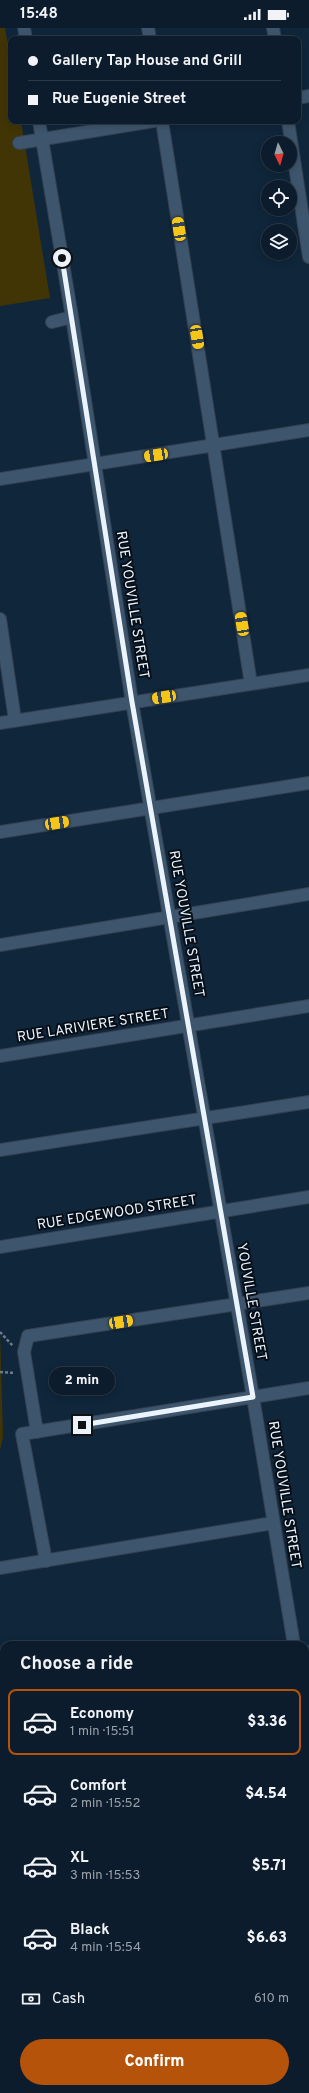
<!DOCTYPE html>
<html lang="en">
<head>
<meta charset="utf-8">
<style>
	body { margin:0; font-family:Overpass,sans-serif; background:#1a2938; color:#f1f3f6; height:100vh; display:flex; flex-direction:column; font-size:15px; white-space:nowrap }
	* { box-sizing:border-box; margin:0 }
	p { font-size:13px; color:#9aa1a9 }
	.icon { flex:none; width:22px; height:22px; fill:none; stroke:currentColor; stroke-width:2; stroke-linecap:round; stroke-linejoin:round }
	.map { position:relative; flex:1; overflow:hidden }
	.details { position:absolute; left:0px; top:1613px; width:309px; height:452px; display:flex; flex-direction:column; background:#0c1c2c; border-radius:12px 12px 0 0; box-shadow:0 2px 10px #0003,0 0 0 1px #2c3a48 }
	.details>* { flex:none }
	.banner { position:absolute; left:8px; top:8px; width:293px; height:88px; border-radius:8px; box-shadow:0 2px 10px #0003,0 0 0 1px #2c3a48; display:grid; align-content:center; height:88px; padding:0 20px; background:#0c1c2c }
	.needle { width:26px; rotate:175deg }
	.tools { position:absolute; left:261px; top:108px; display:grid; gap:8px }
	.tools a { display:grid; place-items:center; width:36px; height:36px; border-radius:50%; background:#0c1c2c; box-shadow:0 2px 10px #0003,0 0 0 1px #2c3a48; font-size:20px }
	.end { position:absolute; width:18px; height:18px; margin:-9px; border:5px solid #ebf4fc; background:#111; box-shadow:0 0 0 2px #111 }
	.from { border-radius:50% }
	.bubble { position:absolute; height:28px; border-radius:14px; background:#0c1c2c; box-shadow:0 2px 10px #0003,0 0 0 1px #2c3a48; font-size:13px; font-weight:800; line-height:28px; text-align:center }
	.car { position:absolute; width:12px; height:24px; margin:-12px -6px; border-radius:5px; box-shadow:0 0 3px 1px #0007; background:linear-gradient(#f5c518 24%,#345 0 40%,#f5c518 0 76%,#345 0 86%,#f5c518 0) }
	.banner b { display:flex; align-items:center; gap:14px; height:38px; font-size:15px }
	.banner b+b { border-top:1px solid #2c3a48 }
	.banner i { width:10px; height:10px; background:#f1f3f6 }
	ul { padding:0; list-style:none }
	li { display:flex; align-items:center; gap:12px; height:66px; margin:0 8px 6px; padding:0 12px; border:2px solid transparent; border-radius:8px }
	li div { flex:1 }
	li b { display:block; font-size:15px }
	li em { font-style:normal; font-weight:800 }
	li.on { border-color:#b45309 }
	li>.icon { width:36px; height:36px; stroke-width:1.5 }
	h2 { padding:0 20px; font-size:18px; line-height:48px }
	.pay { display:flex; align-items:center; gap:10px; height:44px; padding:0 20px; font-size:15px }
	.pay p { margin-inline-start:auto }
	.primary-button { display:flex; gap:8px; margin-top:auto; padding:8px 20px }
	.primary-button a { flex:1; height:46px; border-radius:24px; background:#b45309; color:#fff; font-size:16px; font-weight:800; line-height:46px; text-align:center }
	.status { display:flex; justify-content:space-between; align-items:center; height:28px; padding:0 20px; background:#0c1c2c; direction:ltr }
	.status svg { height:11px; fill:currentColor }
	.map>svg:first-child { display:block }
	.green { fill:#423505 }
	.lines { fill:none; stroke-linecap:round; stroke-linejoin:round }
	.minor-casing { stroke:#344151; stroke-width:14 }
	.major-casing { stroke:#344151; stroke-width:14 }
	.path { stroke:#6c7c8c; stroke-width:2.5; stroke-dasharray:3 2; stroke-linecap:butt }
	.minor { stroke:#3e566d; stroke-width:12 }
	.major { stroke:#89845d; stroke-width:12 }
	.route { stroke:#ebf4fc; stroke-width:5 }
	.labels { text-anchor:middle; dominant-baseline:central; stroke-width:4; stroke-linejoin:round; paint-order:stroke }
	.street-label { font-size:14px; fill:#ebf4fc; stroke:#060e18 }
</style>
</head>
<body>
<div class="status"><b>15:48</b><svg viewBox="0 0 49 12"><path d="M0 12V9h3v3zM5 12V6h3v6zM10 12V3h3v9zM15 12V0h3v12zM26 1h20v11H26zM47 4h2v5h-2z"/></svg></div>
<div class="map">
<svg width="309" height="2065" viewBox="0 0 309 2065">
	<rect width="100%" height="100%" fill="#10263b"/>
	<path class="green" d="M0,0H5L11,34V93H21L50,270L0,278Z
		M0,1303L3,1409L0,1422Z"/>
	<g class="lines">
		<g class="minor-casing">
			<path id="minor" d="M24,0L26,11
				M148,0L150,11
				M273,0L275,11
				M298,70L309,68
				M39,93L72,289L132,674L253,1369L294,1617
				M162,93L251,656
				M288,93L309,229
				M19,115L154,93
				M52,294L72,289
				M0,451L309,402
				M0,591L15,692
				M0,695L309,647
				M0,804L309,755
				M0,917L309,866
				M0,1028L309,978
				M0,1122L309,1074
				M0,1219L309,1169
				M37,1404L24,1324L28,1308L309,1265
				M46,1533L22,1406L309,1360
				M0,1540L273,1495
				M305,1625L309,1624
				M0,1671H4
				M305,1692L309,1718
				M305,1735L309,1734
				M0,1785L4,1784
				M305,1960L309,1959
				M0,2007H4"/>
		</g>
		<g class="major-casing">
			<path id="major" d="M305,1839H309
				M305,1868L309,1869
				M0,1893H4"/>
		</g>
		<path class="path" d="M0,1304L13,1318
			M0,1344L15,1345"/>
		<use href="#minor" class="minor"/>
		<use href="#major" class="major"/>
	</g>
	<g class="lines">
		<path class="route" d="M62,230L132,674L253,1369L82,1397"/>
	</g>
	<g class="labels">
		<g class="street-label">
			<text transform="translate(132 577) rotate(81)">RUE YOUVILLE STREET</text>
			<text transform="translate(186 896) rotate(80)">RUE YOUVILLE STREET</text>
			<text transform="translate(93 998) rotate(-9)">RUE LARIVIERE STREET</text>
			<text transform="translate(117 1185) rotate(-9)">RUE EDGEWOOD STREET</text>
			<text transform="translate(251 1274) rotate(80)">YOUVILLE STREET</text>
			<text transform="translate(284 1467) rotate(81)">RUE YOUVILLE STREET</text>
		</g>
	</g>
</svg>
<div class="tools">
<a><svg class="needle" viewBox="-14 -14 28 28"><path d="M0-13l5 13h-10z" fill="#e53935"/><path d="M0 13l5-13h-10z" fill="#9aa1a9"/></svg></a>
<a><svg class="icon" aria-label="locate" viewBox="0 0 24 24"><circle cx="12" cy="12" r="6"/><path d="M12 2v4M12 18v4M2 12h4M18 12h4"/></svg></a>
<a><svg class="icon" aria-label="layers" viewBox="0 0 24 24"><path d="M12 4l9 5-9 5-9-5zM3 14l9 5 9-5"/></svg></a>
</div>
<i class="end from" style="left:62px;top:230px"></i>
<i class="end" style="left:82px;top:1397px"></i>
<div class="bubble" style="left:49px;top:1339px;width:66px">2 min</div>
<i class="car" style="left:179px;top:201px;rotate:351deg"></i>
<i class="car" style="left:197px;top:309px;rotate:171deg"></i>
<i class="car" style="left:156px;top:427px;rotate:261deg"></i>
<i class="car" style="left:242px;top:596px;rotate:351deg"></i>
<i class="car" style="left:164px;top:669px;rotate:261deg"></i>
<i class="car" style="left:57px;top:795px;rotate:81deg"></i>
<i class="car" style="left:121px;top:1294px;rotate:81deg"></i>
<div class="banner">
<b><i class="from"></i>Gallery Tap House and Grill</b>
<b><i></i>Rue Eugenie Street</b>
</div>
<section class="details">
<h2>Choose a ride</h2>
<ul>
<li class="on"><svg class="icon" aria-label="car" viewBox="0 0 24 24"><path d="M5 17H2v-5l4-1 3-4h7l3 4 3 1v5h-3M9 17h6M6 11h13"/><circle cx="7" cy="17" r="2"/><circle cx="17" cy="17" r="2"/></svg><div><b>Economy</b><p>1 min · 15:51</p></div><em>$3.36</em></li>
<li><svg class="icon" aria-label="car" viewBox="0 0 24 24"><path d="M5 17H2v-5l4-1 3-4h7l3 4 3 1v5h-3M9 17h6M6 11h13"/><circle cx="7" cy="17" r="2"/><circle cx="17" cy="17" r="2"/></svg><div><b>Comfort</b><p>2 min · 15:52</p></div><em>$4.54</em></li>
<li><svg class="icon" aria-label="car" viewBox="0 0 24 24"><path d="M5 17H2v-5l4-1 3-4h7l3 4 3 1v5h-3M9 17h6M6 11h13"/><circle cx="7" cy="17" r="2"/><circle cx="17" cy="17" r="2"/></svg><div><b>XL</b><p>3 min · 15:53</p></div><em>$5.71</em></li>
<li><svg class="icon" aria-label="car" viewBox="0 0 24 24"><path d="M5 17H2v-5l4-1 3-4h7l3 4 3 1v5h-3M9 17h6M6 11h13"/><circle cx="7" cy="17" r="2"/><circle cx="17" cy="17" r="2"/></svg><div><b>Black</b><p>4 min · 15:54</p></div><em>$6.63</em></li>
</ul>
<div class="pay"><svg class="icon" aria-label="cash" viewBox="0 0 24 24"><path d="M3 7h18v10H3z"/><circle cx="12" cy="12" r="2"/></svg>Cash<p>610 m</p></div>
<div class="primary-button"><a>Confirm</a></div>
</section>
</div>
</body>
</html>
